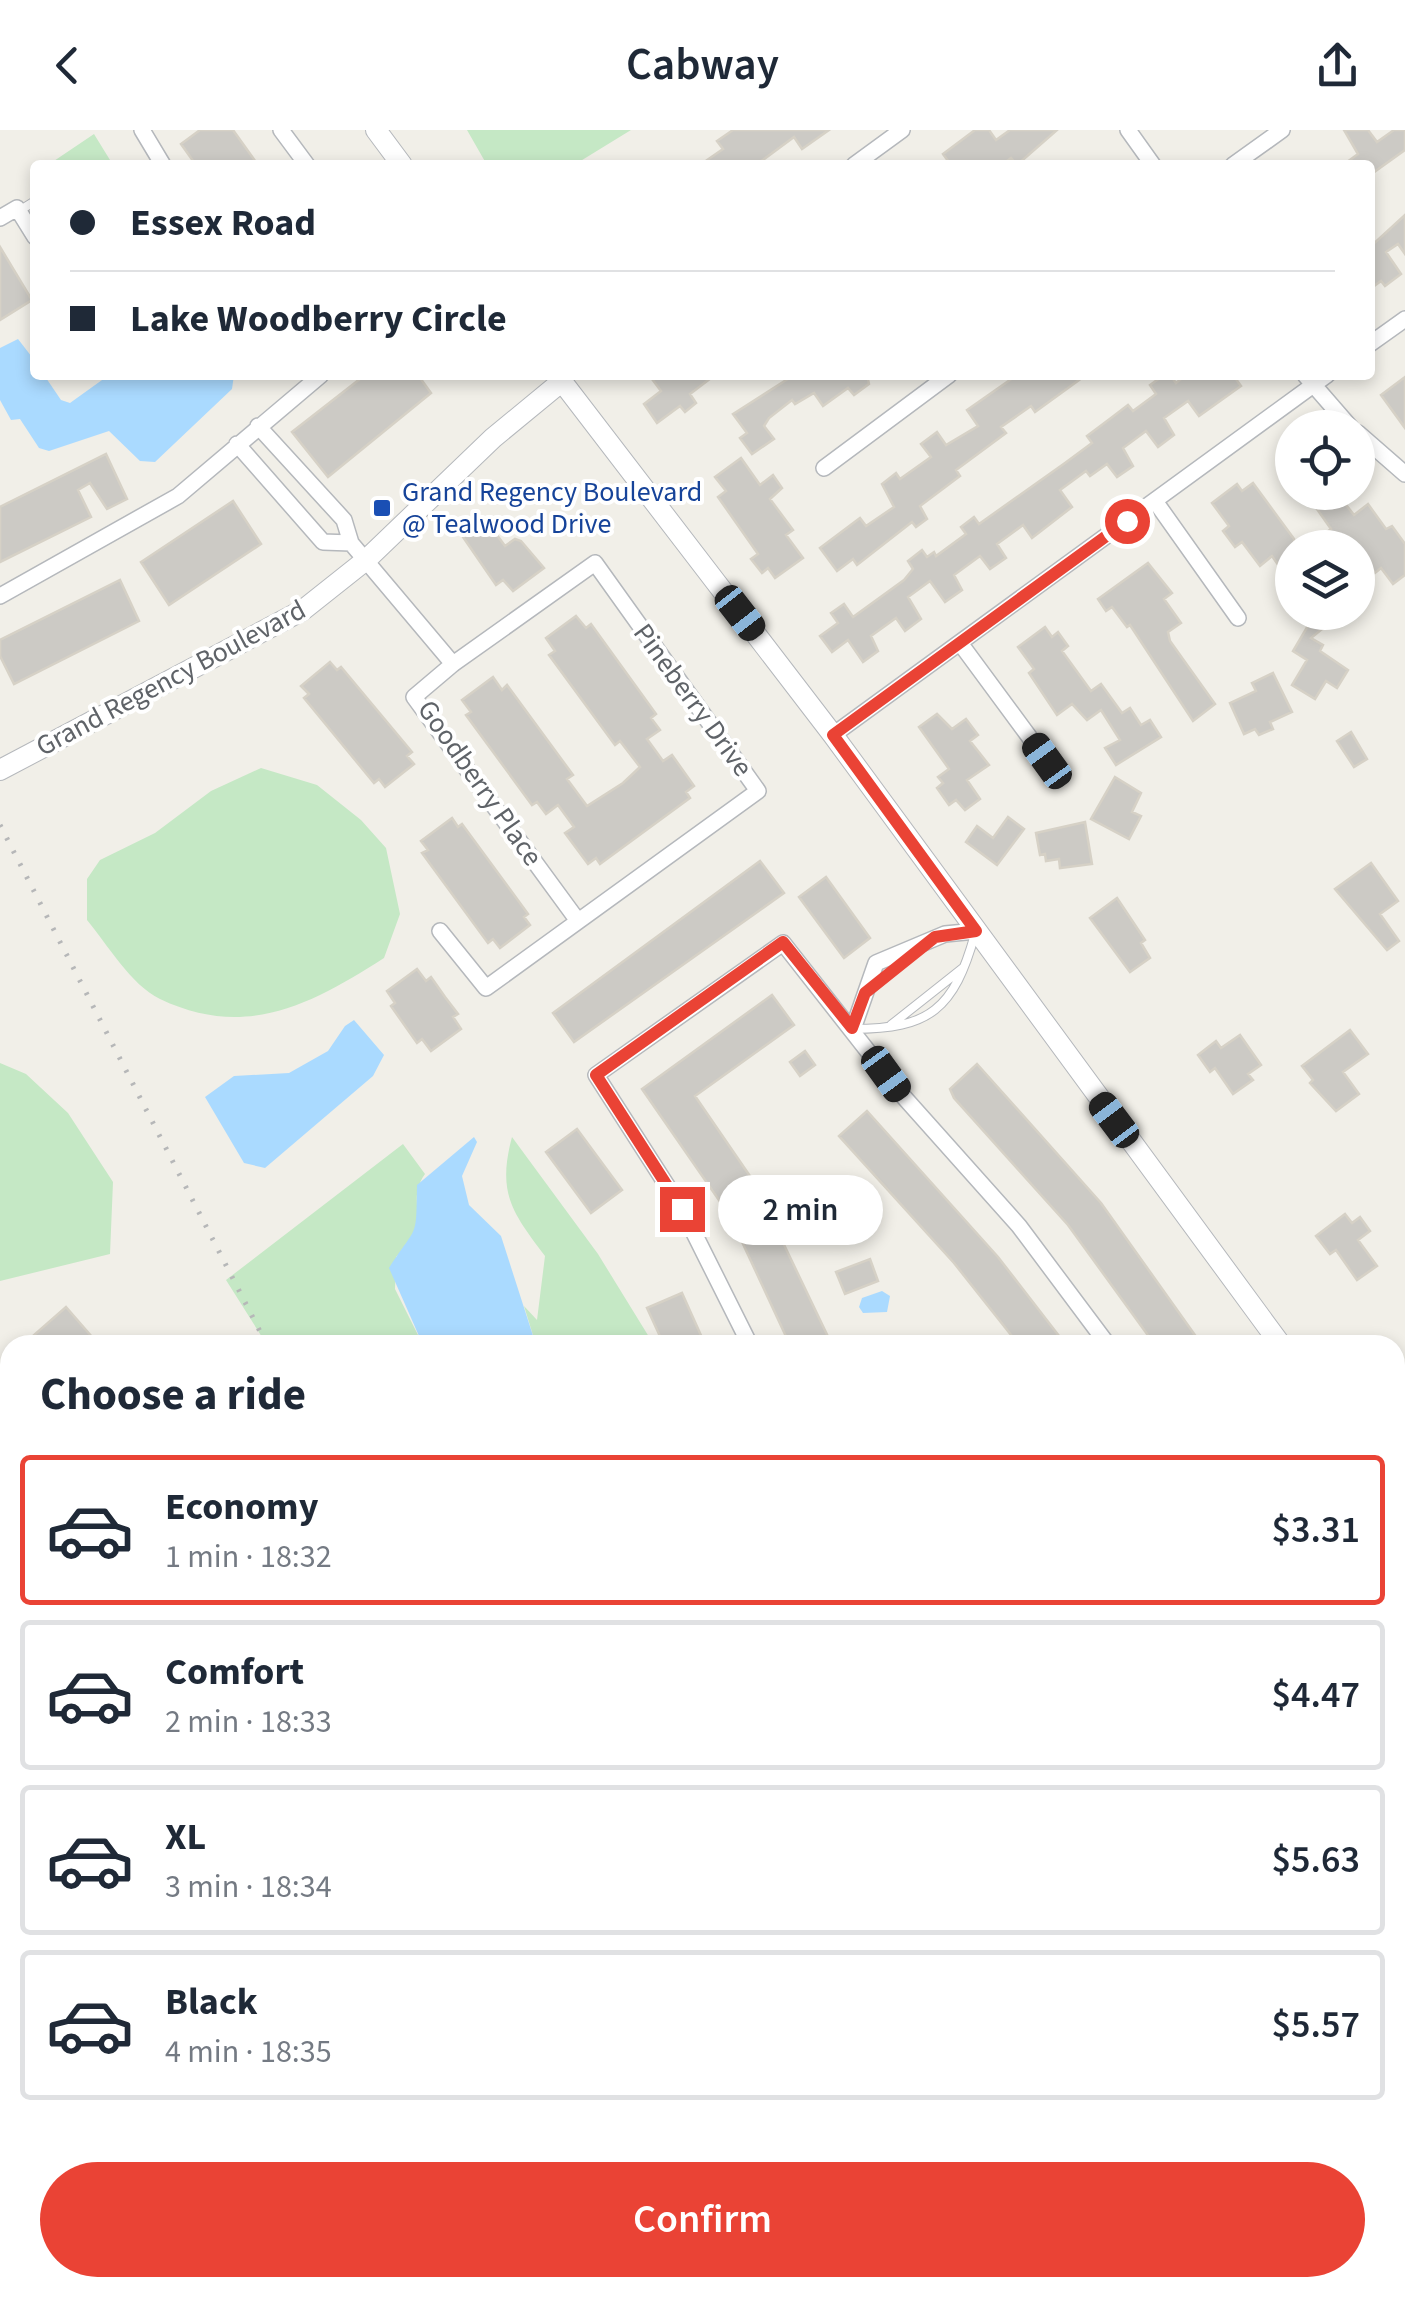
<!DOCTYPE html>
<html lang="en">
<head>
<meta charset="utf-8">
<style>
	body { margin:0; font-family:"Source Sans 3",sans-serif; background:#f6f6f7; color:#1f2937; height:100vh; display:flex; flex-direction:column; font-size:38px; white-space:nowrap }
	* { box-sizing:border-box; margin:0 }
	p { font-size:32px; color:#747a83 }
	.icon { flex:none; width:55px; height:55px; fill:none; stroke:currentColor; stroke-width:2; stroke-linecap:round; stroke-linejoin:round }
	.map { position:relative; flex:1; overflow:hidden }
	.sheet { position:absolute; left:0px; top:1205px; width:1405px; height:962px; display:flex; flex-direction:column; background:#fff; border-radius:30px 30px 0 0; box-shadow:0 5px 15px #0003 }
	.sheet>* { flex:none }
	.banner { position:absolute; left:30px; top:30px; width:1345px; height:220px; border-radius:10px; box-shadow:0 5px 15px #0003; display:grid; align-content:center; height:220px; padding:0 40px; background:#fff }
	.buttons { position:absolute; left:1275px; top:280px; display:grid; gap:20px }
	.buttons a { display:grid; place-items:center; width:100px; height:100px; border-radius:50%; background:#fff; box-shadow:0 5px 15px #0003; font-size:50px }
	.end { position:absolute; width:45px; height:45px; margin:-22px; border:12px solid #ea4335; background:#fff; box-shadow:0 0 0 5px #fff }
	.from { border-radius:50% }
	.bubble { position:absolute; height:70px; border-radius:35px; background:#fff; box-shadow:0 5px 15px #0003; font-size:32px; font-weight:600; line-height:70px; text-align:center }
	.car { position:absolute; width:30px; height:60px; margin:-30px -15px; border-radius:12px; box-shadow:0 0 8px 2px #0007; background:linear-gradient(#222 24%,#8ab4d8 0 40%,#222 0 76%,#8ab4d8 0 86%,#222 0) }
	.banner b { display:flex; align-items:center; gap:35px; height:95px; font-size:38px }
	.banner b+b { border-top:2px solid #e0e1e3 }
	.banner i { width:25px; height:25px; background:#1f2937 }
	ul { padding:0; list-style:none }
	li { display:flex; align-items:center; gap:30px; height:150px; margin:0 20px 15px; padding:0 20px; border:5px solid #e0e1e3; border-radius:10px }
	li div { flex:1 }
	li b { display:block; font-size:38px }
	li em { font-style:normal; font-weight:600 }
	li.current { border-color:#ea4335 }
	li>.icon { width:90px; height:90px; stroke-width:1.5 }
	h2 { padding:0 40px; font-size:45px; line-height:120px }
	.primary-button { display:flex; gap:20px; margin-top:auto; padding:20px 40px }
	.primary-button a { flex:1; height:115px; border-radius:60px; background:#ea4335; color:#fff; font-size:40px; font-weight:600; line-height:115px; text-align:center }
	header { display:flex; justify-content:space-between; align-items:center; height:130px; padding:0 40px; background:#fff; font-size:45px; font-weight:600 }
	.map>svg:first-child { display:block }
	.commercial { fill:#fef7e0 }
	.green { fill:#c5e8c5 }
	.water { fill:#aadaff }
	.building { fill:#cccac5; stroke:#d6d1c6; stroke-width:2.5 }
	.lines { fill:none; stroke-linecap:round; stroke-linejoin:round }
	.service-casing { stroke:#b5b8bc; stroke-width:10 }
	.minor-casing { stroke:#b5b8bc; stroke-width:18 }
	.tertiary-casing { stroke:#b5b8bc; stroke-width:22 }
	.path { stroke:#9cc7a9; stroke-width:4; stroke-dasharray:10 5; stroke-linecap:butt }
	.service { stroke:#fff; stroke-width:8 }
	.minor { stroke:#fff; stroke-width:15 }
	.tertiary { stroke:#fff; stroke-width:20 }
	.rail { stroke:#b6b7b8; stroke-width:5; stroke-dasharray:2.5 12; stroke-linecap:butt }
	.route { stroke:#ea4335; stroke-width:12 }
	.transit-dot { fill:#1a4fb4; stroke:#fff; stroke-width:4 }
	.labels { text-anchor:middle; dominant-baseline:central; stroke-width:8; stroke-linejoin:round; paint-order:stroke }
	.transit-label { font-size:28px; fill:#164399; stroke:#fff; text-anchor:start }
	.street-label { font-size:28px; fill:#5f6368; stroke:#fff }
</style>
</head>
<body>
<header><svg class="icon" aria-label="back" viewBox="0 0 24 24"><path d="M15 5l-7 7 7 7"/></svg>Cabway<svg class="icon" aria-label="share" viewBox="0 0 24 24"><path d="M12 15V3M7 8l5-5 5 5M5 13v7h14v-7"/></svg></header>
<div class="map">
<svg width="1405" height="2167" viewBox="0 0 1405 2167">
	<rect width="100%" height="100%" fill="#f1efe8"/>
	<path class="commercial" d="M10,1444V1939L0,1905V1449Z
		M115,2158H753L757,2167H119Z"/>
	<path class="green" d="M467,0H631L574,35H487Z
		M94,4L110,30L102,35H48Z
		M261,638L317,655L361,690L386,718L400,784L384,828C312,874 246,910 160,869C131,855 107,814 87,790V749L100,730L155,703L211,661Z
		M0,933L26,944L68,983L113,1052L110,1124L0,1151Z
		M512,1007L598,1124L654,1215H536L524,1176L537,1190L545,1126C512,1082 497,1063 512,1007Z
		M403,1014L425,1044C404,1073 435,1089 396,1127L395,1159L423,1215H267L226,1150Z
		M1395,1576H1405V1784L1395,1746Z
		M1405,1877V2068L1395,2073V1914Z
		M753,2158H1041L1049,2167H757Z"/>
	<path class="water" d="M18,209L35,231V245H44L61,270L70,273L109,245H234L232,259L155,332L140,331L109,301L49,321L39,318L20,289L11,290L0,270V218Z
		M354,890L384,925L373,946L265,1038L244,1033L205,967L234,946L289,943L328,921L345,896Z
		M474,1007L477,1012L462,1046L469,1075L501,1106L536,1215H423L389,1138C418,1093 416,1111 417,1055Z
		M882,1161L890,1166L887,1182L863,1183L859,1177L862,1168Z
		M1395,1780C1405,1818 1405,1845 1395,1883Z
		M58,2158H106L110,2167H62Z"/>
	<path class="building" d="M200,0H233L258,35H196L181,14Z
		M733,0H829L802,19L794,7L756,35H700L723,19L717,11Z
		M975,0H989L996,10L1010,0H1057L1017,35L1011,28L1002,35H951L943,24Z
		M1344,0H1368L1377,12L1394,0H1405V20L1370,45V35H1343L1358,24Z
		M1405,85V124L1398,114L1386,122L1401,144L1385,156L1381,151L1370,159V117Z
		M0,117L32,170L0,190Z
		M365,245H418L431,263L328,347L292,302Z
		M649,245H715L690,264L696,273L685,282L680,276L657,293L644,274L661,261Z
		M794,245H867L869,254L854,265L848,258L823,276L814,263L795,274L792,270L769,288L764,296L774,309L752,324L740,308L747,303L733,284Z
		M1017,245H1086L1035,282L1031,276L1001,297L1006,303L956,340L960,346L920,376L927,389L916,397L912,392L857,435L853,429L837,441L820,418L860,388L866,396L894,377L882,354L896,343L900,349L931,327L921,314L937,302L946,315L978,296L967,280Z
		M1164,245H1170L1176,253L1186,245H1233L1241,256L1199,286L1188,271L1164,288L1174,305L1158,317L1146,301L1123,318L1133,336L1117,347L1107,334L1090,346L1086,341L1060,360L1072,377L1032,408L1023,395L997,414L1006,428L990,439L980,426L954,445L962,460L945,472L930,451L908,467L921,489L905,501L896,488L871,506L878,521L863,532L848,510L832,522L820,506L838,493L831,483L844,474L853,487L904,450L913,439L908,431L922,420L927,427L934,422L936,426L966,404L961,397L974,387L979,394L1065,333L1092,313L1087,306L1111,288L1128,275L1133,281L1156,264L1150,255Z
		M1405,247V298L1381,265Z
		M106,324L127,369L107,379L90,353L78,360L91,387L0,432V377Z
		M741,328L760,355L773,345L782,358L770,369L793,400L786,405L803,428L775,448L768,438L762,443L751,429L758,424L718,367L726,361L715,347Z
		M1253,353L1294,409L1292,455L1272,426L1260,436L1242,412L1235,417L1223,401L1229,396L1212,373L1237,354L1242,361Z
		M1305,362H1336L1354,385L1368,374L1386,399L1392,396L1405,414V445L1393,454L1381,438L1375,443L1349,407L1332,417L1323,405L1331,399Z
		M233,371L261,414L169,475L141,432Z
		M486,390L505,416L515,409L521,411L544,438L513,461L503,450L496,455L463,407Z
		M1148,433L1172,463L1164,469L1181,493L1168,502L1170,511L1215,574L1193,591L1130,495L1127,497L1112,477L1106,481L1098,469Z
		M120,450L139,491L14,554L0,526V510Z
		M1316,482H1343L1311,508L1323,515L1320,521L1348,540L1337,558L1326,551L1315,569L1292,555L1307,530L1293,521Z
		M576,486L586,498L591,494L656,584L651,588L660,600L647,609L663,631L672,625L694,656L686,662L690,668L600,734L596,728L588,734L565,703L574,697L558,675L546,684L537,672L532,675L466,585L471,582L462,570L493,547L502,560L507,555L573,645L567,649L587,676L623,653L640,637L620,611L615,615L549,525L555,521L546,508Z
		M1045,497L1052,507L1058,502L1068,516L1062,521L1091,561L1101,554L1122,583L1130,578L1141,595L1150,590L1161,607L1116,635L1105,618L1120,610L1101,580L1087,590L1072,574L1057,585L1029,543L1034,539L1018,517Z
		M330,532L337,540L341,537L412,622L407,626L414,634L385,657L379,649L374,653L304,568L309,564L301,556Z
		M1273,543L1292,582L1270,592L1273,599L1259,605L1255,599L1244,604L1230,573L1256,561L1252,553Z
		M937,584L952,599L966,589L978,605L970,611L989,635L967,650L980,669L965,680L956,670L949,675L937,658L943,653L938,647L949,639L919,597Z
		M1351,602L1367,629L1354,637L1337,611Z
		M1115,647L1141,663L1132,682L1141,686L1129,709L1091,689Z
		M1008,687L1024,699L997,735L966,712L977,696L993,708Z
		M452,688L458,697L462,694L528,784L524,787L530,795L500,818L493,809L488,813L422,723L428,720L421,711Z
		M1085,692L1092,734L1060,738L1059,729L1046,731L1045,724L1040,725L1036,703Z
		M760,731L784,763L574,912L553,883Z
		M1371,733L1398,771L1380,784L1399,811L1387,820L1335,759Z
		M826,747L870,808L844,828L799,767Z
		M1117,768L1145,810L1141,813L1150,828L1130,842L1090,788Z
		M417,839L426,851L431,847L445,867L458,884L453,887L461,899L431,921L422,909L417,913L391,876L395,873L387,861Z
		M772,865L794,895L695,966L754,1052L832,1215H790L730,1086L642,959Z
		M1350,900L1368,924L1343,942L1359,964L1336,981L1310,953L1313,950L1302,936Z
		M1240,905L1261,935L1248,944L1253,950L1233,964L1215,938L1210,942L1198,925L1216,911L1221,918Z
		M805,921L815,935L800,946L790,932Z
		M977,934L1101,1073L1202,1215H1155L1068,1095L954,968L950,959Z
		M867,981L998,1127L1066,1215H1019L954,1133L839,1006Z
		M577,999L622,1060L591,1083L546,1022Z
		M1345,1084L1352,1093L1360,1087L1370,1101L1358,1110L1377,1136L1357,1150L1336,1120L1330,1124L1316,1106Z
		M870,1129L878,1151L845,1164L836,1142Z
		M682,1163L703,1210L704,1215H664L647,1178Z
		M66,1177L99,1215H43L34,1205Z"/>
	<g class="lines">
		<g class="service-casing">
			<path id="service" d="M19,81L35,71
				M869,861L916,822
				M891,895L963,838
				M853,899C930,899 954,879 975,804"/>
		</g>
		<g class="minor-casing">
			<path id="minor" d="M142,0L163,35
				M281,0L307,35
				M1128,0L1153,35
				M854,35L902,0
				M1233,35L1282,0
				M0,88L17,78L35,107
				M1370,214L1405,189
				M1305,245L1351,298
				M258,296L344,390L351,413L453,534
				M1358,303L1405,344
				M237,314L323,412L351,413
				M824,338L949,245
				M1155,371L1238,488
				M0,466L178,366L321,245
				M960,513L1047,631
				M833,605L1327,245
				M440,801L486,858L758,661L595,433L453,534L414,567L578,791
				M853,899L876,833L945,804L976,801
				M750,1215L682,1079L596,945L783,813L903,966L1019,1096L1108,1215
				M1395,1501L1405,1512
				M0,1941L10,1975
				M0,2146L10,2134"/>
		</g>
		<g class="tertiary-casing">
			<path id="tertiary" d="M376,0L402,35
				M557,245L833,605L1281,1215
				M0,640L303,480L366,430L493,308L561,252
				M1395,1366L1405,1379"/>
		</g>
		<path class="path" d="M0,1626L10,1644
			M0,1702L10,1698
			M0,1784L10,1774
			M0,1800L7,1826L10,1871"/>
		<use href="#service" class="service"/>
		<use href="#minor" class="minor"/>
		<use href="#tertiary" class="tertiary"/>
		<path class="rail" d="M0,695L267,1215
			M751,2158L756,2167"/>
	</g>
	<g class="lines">
		<path class="route" d="M682,1079L596,945L783,812L852,898L865,863L935,807L976,801L833,605L1127,391"/>
	</g>
	<rect class="transit-dot" x="372" y="368" width="20" height="20" rx="5"/>
	<g class="labels">
		<g class="transit-label">
			<text x="402" y="362">Grand Regency Boulevard<tspan x="402" dy="32">@ Tealwood Drive</tspan></text>
		</g>
		<g class="street-label">
			<text transform="translate(171 548) rotate(-28)">Grand Regency Boulevard</text>
			<text transform="translate(693 570) rotate(54)">Pineberry Drive</text>
			<text transform="translate(480 653) rotate(55)">Goodberry Place</text>
		</g>
	</g>
</svg>
<div class="buttons">
<a><svg class="icon" aria-label="locate" viewBox="0 0 24 24"><circle cx="12" cy="12" r="6"/><path d="M12 2v4M12 18v4M2 12h4M18 12h4"/></svg></a>
<a><svg class="icon" aria-label="layers" viewBox="0 0 24 24"><path d="M12 4l9 5-9 5-9-5zM3 14l9 5 9-5"/></svg></a>
</div>
<i class="end from" style="left:1127px;top:391px"></i>
<i class="end" style="left:682px;top:1079px"></i>
<div class="bubble" style="left:718px;top:1045px;width:165px">2 min</div>
<i class="car" style="left:740px;top:483px;rotate:142deg"></i>
<i class="car" style="left:1047px;top:631px;rotate:324deg"></i>
<i class="car" style="left:886px;top:944px;rotate:144deg"></i>
<i class="car" style="left:1114px;top:990px;rotate:323deg"></i>
<div class="banner">
<b><i class="from"></i>Essex Road</b>
<b><i></i>Lake Woodberry Circle</b>
</div>
<section class="sheet">
<h2>Choose a ride</h2>
<ul>
<li class="current"><svg class="icon" aria-label="car" viewBox="0 0 24 24"><path d="M5 17H2v-5l4-1 3-4h7l3 4 3 1v5h-3M9 17h6M6 11h13"/><circle cx="7" cy="17" r="2"/><circle cx="17" cy="17" r="2"/></svg><div><b>Economy</b><p>1 min · 18:32</p></div><em>$3.31</em></li>
<li><svg class="icon" aria-label="car" viewBox="0 0 24 24"><path d="M5 17H2v-5l4-1 3-4h7l3 4 3 1v5h-3M9 17h6M6 11h13"/><circle cx="7" cy="17" r="2"/><circle cx="17" cy="17" r="2"/></svg><div><b>Comfort</b><p>2 min · 18:33</p></div><em>$4.47</em></li>
<li><svg class="icon" aria-label="car" viewBox="0 0 24 24"><path d="M5 17H2v-5l4-1 3-4h7l3 4 3 1v5h-3M9 17h6M6 11h13"/><circle cx="7" cy="17" r="2"/><circle cx="17" cy="17" r="2"/></svg><div><b>XL</b><p>3 min · 18:34</p></div><em>$5.63</em></li>
<li><svg class="icon" aria-label="car" viewBox="0 0 24 24"><path d="M5 17H2v-5l4-1 3-4h7l3 4 3 1v5h-3M9 17h6M6 11h13"/><circle cx="7" cy="17" r="2"/><circle cx="17" cy="17" r="2"/></svg><div><b>Black</b><p>4 min · 18:35</p></div><em>$5.57</em></li>
</ul>
<div class="primary-button"><a>Confirm</a></div>
</section>
</div>
</body>
</html>
